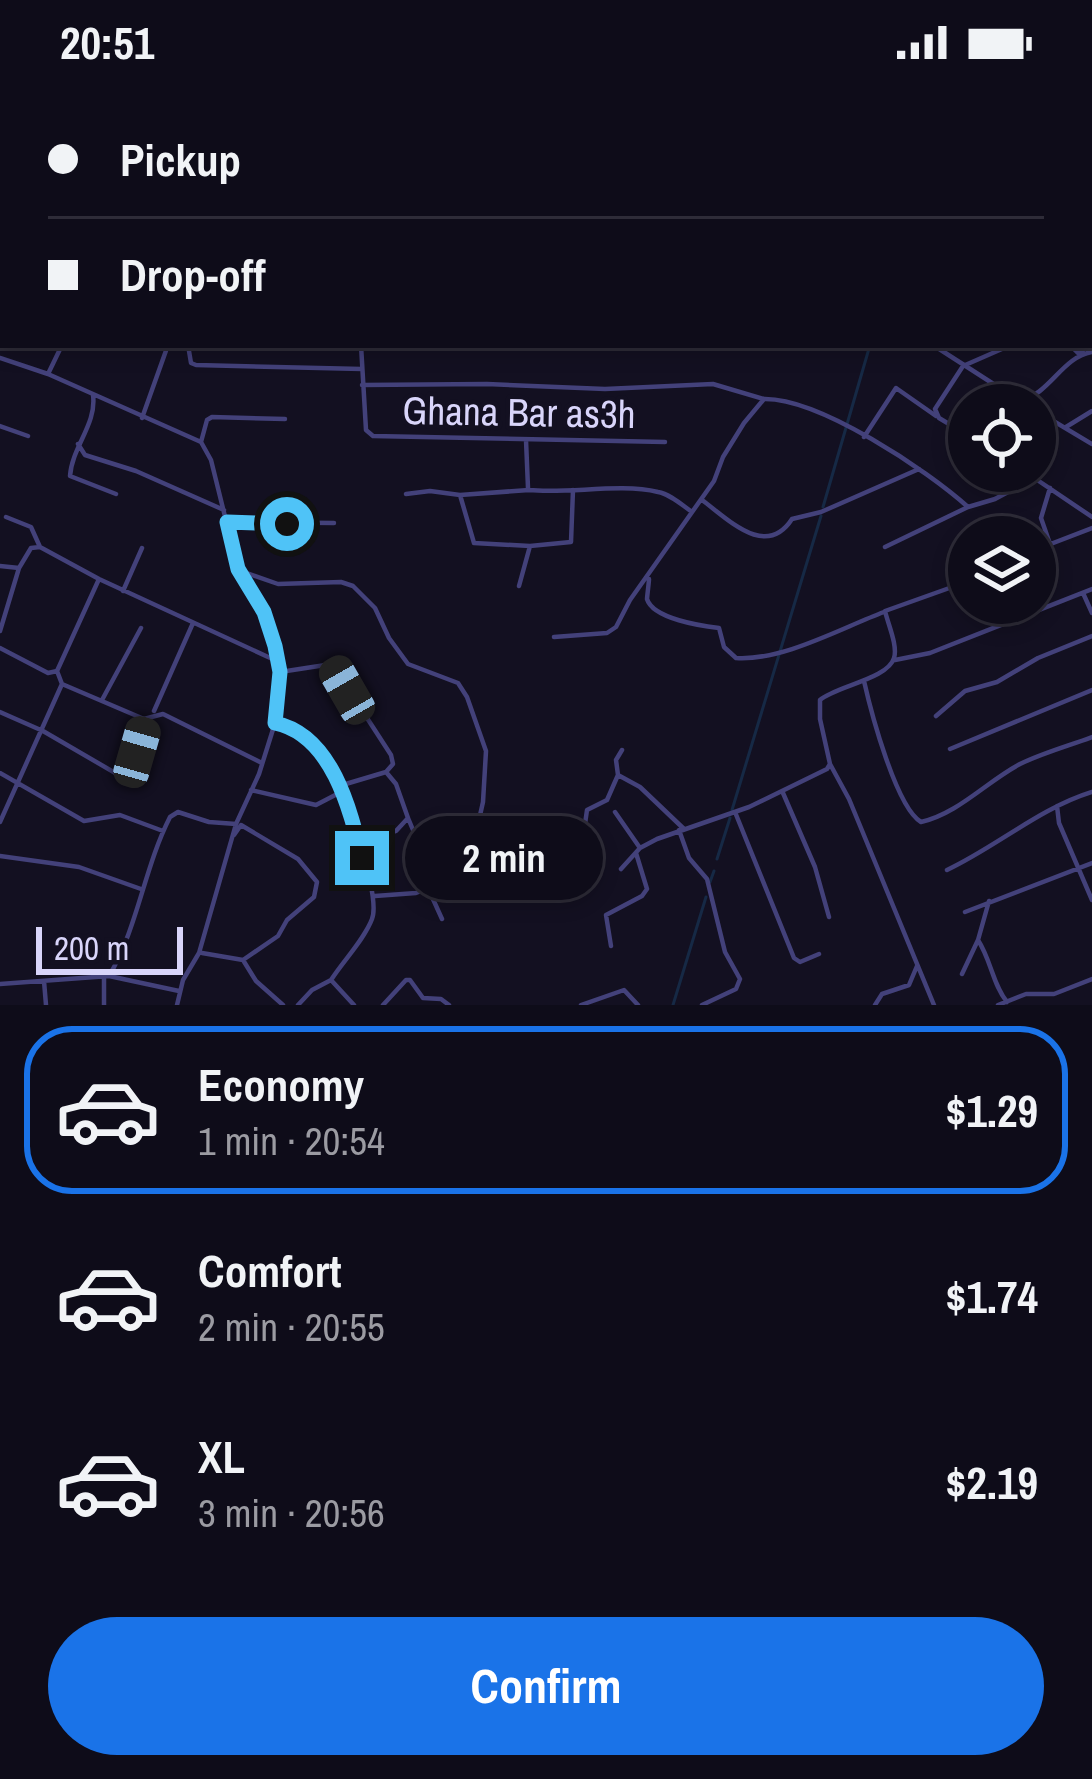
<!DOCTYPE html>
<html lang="en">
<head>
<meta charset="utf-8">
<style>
	body { margin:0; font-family:"Archivo Narrow",sans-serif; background:#171522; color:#f1f3f6; height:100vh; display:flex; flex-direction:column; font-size:45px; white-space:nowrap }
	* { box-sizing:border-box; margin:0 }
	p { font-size:39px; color:#9b9ba2 }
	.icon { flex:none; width:66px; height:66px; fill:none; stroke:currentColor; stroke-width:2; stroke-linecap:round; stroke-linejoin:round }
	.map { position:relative; height:921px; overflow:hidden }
	.sheet { display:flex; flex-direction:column; background:#0e0c19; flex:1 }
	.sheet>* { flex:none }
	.banner { position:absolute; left:0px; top:0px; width:1092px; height:264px; box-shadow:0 6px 18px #0003,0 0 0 3px #2e2c38; display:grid; align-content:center; height:264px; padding:0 48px; background:#0e0c19 }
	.controls { position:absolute; left:948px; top:300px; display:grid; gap:24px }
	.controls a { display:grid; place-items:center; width:108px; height:108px; border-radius:50%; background:#0e0c19; box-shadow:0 6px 18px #0003,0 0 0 3px #2e2c38; font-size:60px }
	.scale { position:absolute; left:36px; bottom:30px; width:147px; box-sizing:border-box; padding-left:12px; border:6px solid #d9d5fa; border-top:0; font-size:33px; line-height:42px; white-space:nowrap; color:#d9d5fa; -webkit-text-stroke:9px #131021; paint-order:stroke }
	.end { position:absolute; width:54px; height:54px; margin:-27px; border:15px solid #4fc3f7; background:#111; box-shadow:0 0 0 6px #111 }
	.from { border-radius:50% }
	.bubble { position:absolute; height:84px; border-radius:42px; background:#0e0c19; box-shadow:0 6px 18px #0003,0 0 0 3px #2e2c38; font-size:39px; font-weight:800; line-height:84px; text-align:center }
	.car { position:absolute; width:36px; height:72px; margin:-36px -18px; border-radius:15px; box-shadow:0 0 9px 3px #0007; background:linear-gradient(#222 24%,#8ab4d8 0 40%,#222 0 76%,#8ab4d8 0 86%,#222 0) }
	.banner b { display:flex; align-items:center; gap:42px; height:114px; font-size:45px }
	.banner b+b { border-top:3px solid #2e2c38 }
	.banner i { width:30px; height:30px; background:#f1f3f6 }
	ul { padding:21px 0 0; list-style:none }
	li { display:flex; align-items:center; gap:36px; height:168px; margin:0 24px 18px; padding:0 24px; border:6px solid transparent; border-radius:48px }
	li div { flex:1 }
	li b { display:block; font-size:45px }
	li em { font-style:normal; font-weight:800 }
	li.on { border-color:#1a73e8 }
	li>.icon { width:108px; height:108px; stroke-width:1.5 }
	.primary-button { display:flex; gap:24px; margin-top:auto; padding:24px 48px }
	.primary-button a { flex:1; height:138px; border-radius:72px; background:#1a73e8; color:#fff; font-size:48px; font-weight:800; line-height:138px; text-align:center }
	.status { display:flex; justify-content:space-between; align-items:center; height:84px; padding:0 60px; background:#0e0c19; direction:ltr }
	.status svg { height:33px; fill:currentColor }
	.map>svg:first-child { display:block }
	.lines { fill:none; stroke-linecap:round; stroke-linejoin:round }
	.stream { stroke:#162945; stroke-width:3 }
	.minor { stroke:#43417a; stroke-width:4.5 }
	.tertiary { stroke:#43417a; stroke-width:8 }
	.route { stroke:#4fc3f7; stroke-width:15 }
	.labels { text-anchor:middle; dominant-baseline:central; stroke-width:9; stroke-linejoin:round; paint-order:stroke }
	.street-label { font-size:39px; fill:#d9d5fa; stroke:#131021 }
</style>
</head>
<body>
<div class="status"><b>20:51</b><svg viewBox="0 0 49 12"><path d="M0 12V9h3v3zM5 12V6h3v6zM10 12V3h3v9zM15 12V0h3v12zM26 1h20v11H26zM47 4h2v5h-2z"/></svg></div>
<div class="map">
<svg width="1092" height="921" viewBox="0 0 1092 921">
	<rect width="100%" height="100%" fill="#131021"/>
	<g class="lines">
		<path class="stream" d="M947,3V0
			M823,423L870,261
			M732,726L821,432
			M717,775L730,734
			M710,798L714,787
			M673,921L706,813"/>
		<path class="minor" d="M185,0V3
			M274,0V3
			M462,0V3
			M597,0V3
			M660,0V3
			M714,0V3
			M773,0V3
			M850,0V3
			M915,0L922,3
			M40,2V3
			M101,3V0
			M355,3V0
			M825,3H830
			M0,159H3
			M0,215L3,216
			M188,261L191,279L196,281L362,285
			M361,261L366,346L373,352L665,358
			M933,261L1020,317C1050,310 1062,273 1092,268
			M1070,261L1079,270L1088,261
			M0,274L48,290L201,358L211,376L238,485L264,528L280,588L275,639L259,690L236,740L199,869L183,896L177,921
			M48,290L62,261
			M362,301L487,300L605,305L713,300L764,315
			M93,311C97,340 72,363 70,392L116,410
			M1035,326L1092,360
			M142,334L168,261
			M0,342L28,352
			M1066,343L1092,327
			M969,352L939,334L935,325L963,282L1011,261
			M864,353L896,304L936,332
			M526,356L528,404
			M201,358L207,336L212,333L285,335
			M78,360L85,371L136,387L224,426
			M1024,387L1092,433
			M1050,404L1041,434L1050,460
			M573,406L571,458L530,462L474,459L460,411L529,406C569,410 620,399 658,408C670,410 682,421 692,428
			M406,410L430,407L460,411
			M702,416C729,436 766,475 792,435L821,428L919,385
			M6,433L31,443L40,463
			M227,438L334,439
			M885,463L968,423
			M1035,466L1092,444
			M0,482L19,484
			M241,487L278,500L341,498L353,502L375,524L389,554L408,580L458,599L467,613L486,667L483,718L474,758
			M649,495C649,498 647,513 647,515C653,535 702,542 719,544L724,563L736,574C783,577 841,544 884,528
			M519,502L530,462
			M123,507L142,464
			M1083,509L1092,529
			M0,547L19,484L31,464L40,463L99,495L279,578
			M554,553L607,549L616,543L630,516L714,397L723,373L744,339L764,315C819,314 927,386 968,423L995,415L1034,394
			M0,564L48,589L57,587L99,495
			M895,576L930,569L1092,505
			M280,588L332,580L391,671L393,680L386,688L339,702
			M864,597C871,628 896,723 921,738C959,729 986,698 1020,680C1042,669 1068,662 1092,653
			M62,600L144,635L163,630L262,679
			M102,616L141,544
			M154,627L193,539
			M0,628L43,647L129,697L146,635
			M936,632L965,607L997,598L1038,574L1092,552
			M275,639C287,642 300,645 309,653C333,674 383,807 372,835C364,856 343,877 331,896L354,921
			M950,665L1092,606
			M622,666L616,676L618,691L640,703L683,744
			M830,680L849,715L934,921
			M0,689L84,737L120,731L163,747
			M251,706L316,721L341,708
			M783,709L815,783L829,833
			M1057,722L1059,739L1092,816
			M615,728L640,764
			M735,728L794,874L800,878L819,870
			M408,734L431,789L428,804L442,835
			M0,738L62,600L57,587
			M679,746L689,774L707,795L725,868L740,895L736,905L702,921
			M234,751L241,741L298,775L317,798L314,813L287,836L278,852L243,876
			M360,760L396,747L408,734L396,700L386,688
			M0,772L79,783L141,805
			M621,785L640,764L657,755L749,723L827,685L830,680L820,635V616C836,602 888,595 894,574C898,562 888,540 885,527L969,497
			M947,786C996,763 1040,724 1092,708
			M375,812L416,809L428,804
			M556,816L584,747L587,726L607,716L618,691
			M989,817L978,856C991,876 993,901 1007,918
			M965,828L1092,779
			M611,862L606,831L642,812L647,805L636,769
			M202,869L243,876L256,897L283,921
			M962,890L978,856
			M104,892V921
			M109,892C138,843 144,784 170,733L178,728L209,738L236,740
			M44,897L46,921
			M0,900L109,892L179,907
			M298,921L312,906L331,896
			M383,921L406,896H410L423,914L441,915L449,921
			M581,921L624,906L638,921
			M875,921L882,910L909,901L917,882
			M998,921L1026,910H1054L1092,895"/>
		<path class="tertiary" d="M925,0L928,3
			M1089,147L1092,150"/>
	</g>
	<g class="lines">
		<path class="route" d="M287,440L227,438L238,485L264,528L275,562L280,588L275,639C332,651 350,725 362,774"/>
	</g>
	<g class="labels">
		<g class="street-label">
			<text transform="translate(519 328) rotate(1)">Ghana Bar as3h</text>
		</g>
	</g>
</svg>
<div class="controls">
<a><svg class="icon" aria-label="locate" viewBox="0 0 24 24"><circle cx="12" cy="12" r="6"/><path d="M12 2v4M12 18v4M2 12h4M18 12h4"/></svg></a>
<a><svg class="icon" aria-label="layers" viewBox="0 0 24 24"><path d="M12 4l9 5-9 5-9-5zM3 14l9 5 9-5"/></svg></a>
</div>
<div class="scale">200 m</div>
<i class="end from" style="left:287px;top:440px"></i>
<i class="end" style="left:362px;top:774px"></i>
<div class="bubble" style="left:405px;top:732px;width:198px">2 min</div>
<i class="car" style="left:347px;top:606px;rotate:330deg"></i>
<i class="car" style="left:137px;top:668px;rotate:16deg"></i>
<div class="banner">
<b><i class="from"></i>Pickup</b>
<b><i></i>Drop-off</b>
</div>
</div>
<section class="sheet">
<ul>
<li class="on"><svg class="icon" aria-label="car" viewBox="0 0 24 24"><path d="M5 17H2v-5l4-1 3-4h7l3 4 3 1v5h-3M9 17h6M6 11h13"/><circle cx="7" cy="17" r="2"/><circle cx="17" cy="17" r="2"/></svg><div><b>Economy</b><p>1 min · 20:54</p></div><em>$1.29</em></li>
<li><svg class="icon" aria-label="car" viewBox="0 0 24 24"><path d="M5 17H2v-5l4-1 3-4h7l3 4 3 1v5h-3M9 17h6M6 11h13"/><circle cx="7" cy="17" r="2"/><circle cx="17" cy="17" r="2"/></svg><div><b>Comfort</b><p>2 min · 20:55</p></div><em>$1.74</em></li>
<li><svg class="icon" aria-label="car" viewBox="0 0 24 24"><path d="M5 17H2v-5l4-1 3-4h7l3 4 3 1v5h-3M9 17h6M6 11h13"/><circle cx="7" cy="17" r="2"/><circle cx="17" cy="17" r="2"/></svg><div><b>XL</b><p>3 min · 20:56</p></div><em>$2.19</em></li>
</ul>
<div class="primary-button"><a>Confirm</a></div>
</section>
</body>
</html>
